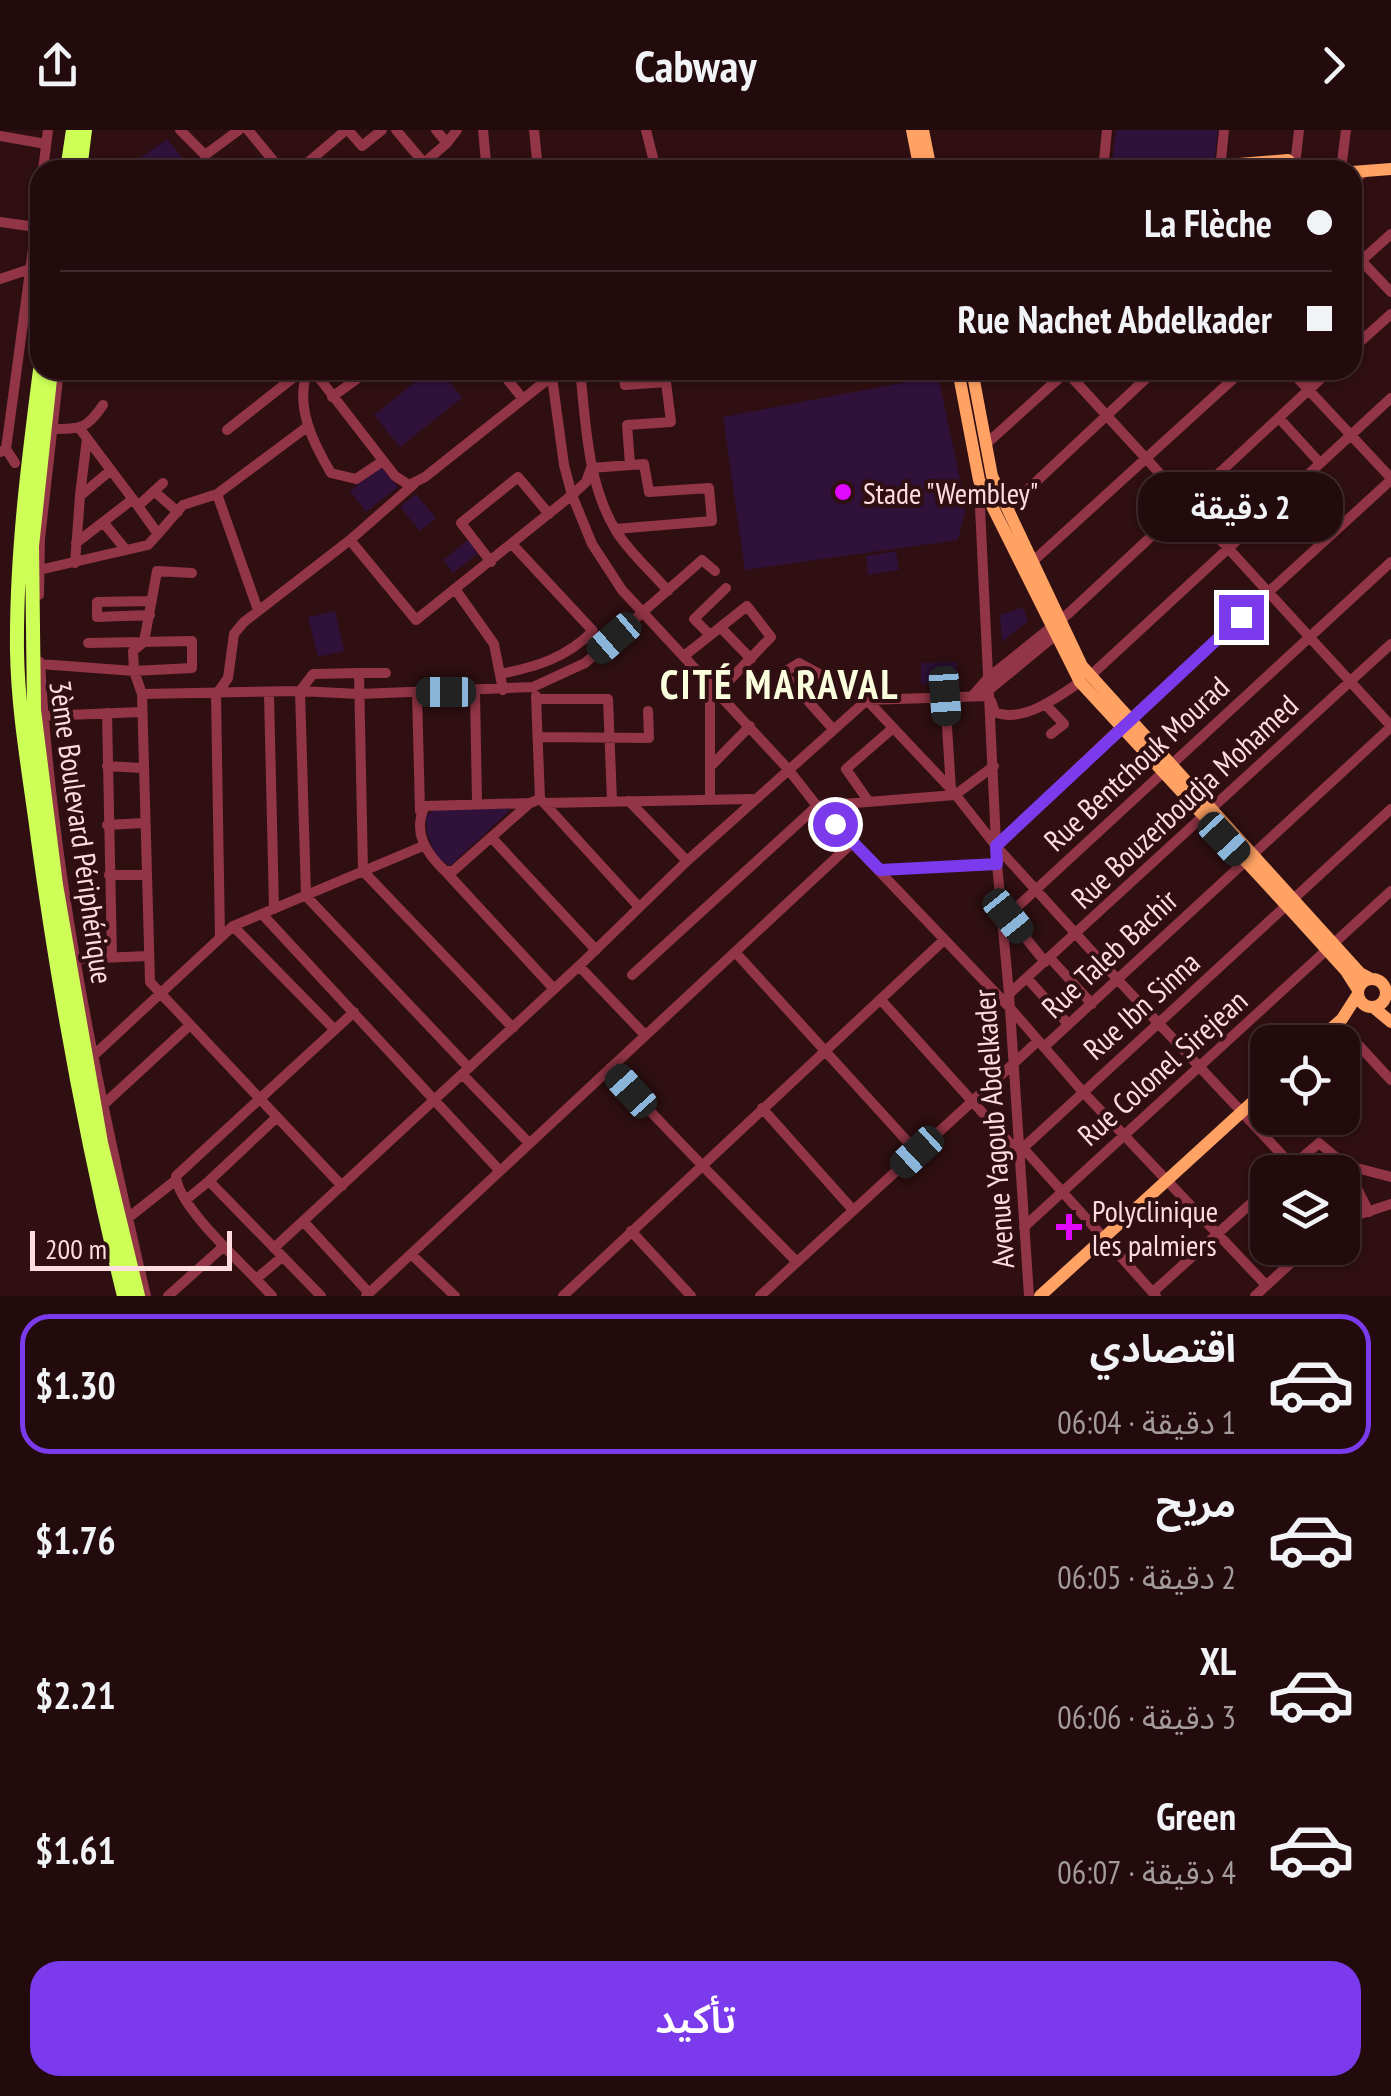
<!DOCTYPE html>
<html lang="ar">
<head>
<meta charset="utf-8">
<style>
	body { margin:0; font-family:"PT Sans Narrow","Noto Sans Arabic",sans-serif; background:#2b1416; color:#f1f3f6; direction:rtl; height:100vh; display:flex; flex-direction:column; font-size:38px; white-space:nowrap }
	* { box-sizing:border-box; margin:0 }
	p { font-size:32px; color:#a39b9d }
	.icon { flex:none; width:55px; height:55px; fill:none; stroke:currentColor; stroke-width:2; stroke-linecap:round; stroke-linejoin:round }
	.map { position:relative; height:1166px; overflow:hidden; direction:ltr }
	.details { display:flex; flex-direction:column; background:#230b0d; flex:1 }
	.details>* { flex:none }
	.hud { position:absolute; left:30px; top:30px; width:1332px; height:220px; border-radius:30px; box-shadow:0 2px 8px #0004,0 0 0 2px #402b2e; direction:rtl; display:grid; align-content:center; height:220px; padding:0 30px; background:#230b0d }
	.tools { position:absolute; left:1250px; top:895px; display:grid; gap:20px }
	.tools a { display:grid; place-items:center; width:110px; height:110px; border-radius:20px; background:#230b0d; box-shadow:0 2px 8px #0004,0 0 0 2px #402b2e; font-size:50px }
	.scale { position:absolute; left:30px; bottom:25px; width:202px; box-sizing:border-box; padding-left:10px; border:5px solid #ffdce0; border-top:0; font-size:28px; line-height:35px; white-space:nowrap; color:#ffdce0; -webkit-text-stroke:8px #2f0f11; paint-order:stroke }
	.end { position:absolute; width:45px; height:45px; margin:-22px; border:12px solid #7c3aed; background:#fff; box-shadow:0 0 0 5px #fff }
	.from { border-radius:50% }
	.bubble { position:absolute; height:70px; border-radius:30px; background:#230b0d; box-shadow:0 2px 8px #0004,0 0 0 2px #402b2e; font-size:32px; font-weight:600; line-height:70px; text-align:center; direction:rtl }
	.car { position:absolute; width:30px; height:60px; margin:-30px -15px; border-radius:12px; box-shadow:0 0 8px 2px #0007; background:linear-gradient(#222 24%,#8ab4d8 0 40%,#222 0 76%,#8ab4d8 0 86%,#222 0) }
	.hud b { display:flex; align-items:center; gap:35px; height:95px; font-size:38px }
	.hud b+b { border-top:2px solid #402b2e }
	.hud i { width:25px; height:25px; background:#f1f3f6 }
	ul { padding:18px 0 0; list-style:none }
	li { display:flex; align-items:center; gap:30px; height:140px; margin:0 20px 15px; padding:0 10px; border:5px solid transparent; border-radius:30px }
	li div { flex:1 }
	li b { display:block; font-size:38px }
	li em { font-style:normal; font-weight:600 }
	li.current { border-color:#7c3aed }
	li>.icon { width:90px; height:90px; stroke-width:1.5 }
	.action { display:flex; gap:20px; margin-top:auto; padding:20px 30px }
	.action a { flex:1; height:115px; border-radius:30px; background:#7c3aed; color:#fff; font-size:40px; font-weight:600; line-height:115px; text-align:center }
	header { display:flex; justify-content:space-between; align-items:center; height:130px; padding:0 30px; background:#230b0d; font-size:45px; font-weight:600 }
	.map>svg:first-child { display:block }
	.green { fill:#2f1139 }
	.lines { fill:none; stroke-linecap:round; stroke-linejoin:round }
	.minor { stroke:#923546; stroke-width:10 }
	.major { stroke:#ffa263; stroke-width:12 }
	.highway { stroke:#cdff57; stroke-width:14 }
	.route { stroke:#7c3aed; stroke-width:12 }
	.poi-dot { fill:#e108ff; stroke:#2f0f11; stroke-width:4 }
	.labels { text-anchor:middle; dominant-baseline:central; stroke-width:8; stroke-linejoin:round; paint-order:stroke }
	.poi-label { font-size:30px; fill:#ffdce0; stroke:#2f0f11; text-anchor:start }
	.street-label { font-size:30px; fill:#ffdce0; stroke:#2f0f11 }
	.district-label { font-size:40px; font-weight:bold; letter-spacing:2.5px; fill:#faffde; stroke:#2f0f11 }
</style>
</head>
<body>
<header><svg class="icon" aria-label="forward" viewBox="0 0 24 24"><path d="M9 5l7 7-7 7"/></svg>Cabway<svg class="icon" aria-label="share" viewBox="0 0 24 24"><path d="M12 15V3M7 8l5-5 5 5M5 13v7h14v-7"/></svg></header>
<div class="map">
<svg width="1391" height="1166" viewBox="0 0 1391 1166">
	<rect width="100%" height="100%" fill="#2f0f11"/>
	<path class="green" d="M1116,0H1218L1213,40H1111Z
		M167,9L193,40H123Z
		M430,240H440L462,268L400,317L374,285Z
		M938,246L966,377L958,410L745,440L723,287Z
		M381,336L398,357L366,382L350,361Z
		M416,364L436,388L420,401L400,377Z
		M468,410L478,423L453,443L443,430Z
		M896,421L899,440L868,445L866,426Z
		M1023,477L1028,491L1002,512L1000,485Z
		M335,481L344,521L318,527L308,487Z
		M957,532L958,552L921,554V533Z
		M436,679H508L510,680L450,736C431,725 426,707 426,685Z"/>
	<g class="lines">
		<path class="minor" d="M180,0L205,25L239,0
			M248,0L281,40
			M348,0L362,16L382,0
			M396,0L424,33L447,13
			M436,0L447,13L457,0
			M483,0L486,32
			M534,0L538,40
			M646,0L656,40
			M0,6L46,14
			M1295,35L1299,0
			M43,40L48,0
			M299,40L346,0
			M1103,40L1107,0
			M1220,40L1224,0
			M1341,40L1346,0
			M1352,53L1365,41
			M0,92L36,97
			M1352,121L1391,162
			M1352,139L1391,104
			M0,149L30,139L40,140
			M1352,219L1391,184
			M308,240C294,275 313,313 331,343L356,349L383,331
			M313,240L395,346L409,355L425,347L552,246L565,240
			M500,240L523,269
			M551,240L564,335L572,365L592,414L622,460L788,639L817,676L1010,878L1083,962L1266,1155
			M580,240C586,294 587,353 616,401C630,423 651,441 668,461
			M623,240L625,255L666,252L671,292L627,295L630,334
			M1065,240L1391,596
			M1290,240L1391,348
			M332,267L369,240
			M1279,288L1320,333
			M52,299C81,299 87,299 103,275
			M80,299L138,376L163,353
			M227,300L303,240
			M985,315L1068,240
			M6,319L15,333
			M0,322L6,319L40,67
			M1220,342L1261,387
			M979,356L997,734L1009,864L1029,1166
			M155,362L178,382
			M80,365L87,308
			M1007,379L1155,240
			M103,392L126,420
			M158,404L183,375L217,364
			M350,410L416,490L572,365L586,352L591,338L644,334L649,362L709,358L712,391L615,399
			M76,413L133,369
			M491,432L461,393L518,347L549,384
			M75,433L80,366L111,340
			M1030,434L1243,240
			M39,440L148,415L158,404L138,376
			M192,443L157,441L144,512L133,521L134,541L142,564L150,852L342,1056
			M455,459L494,514L503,560
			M39,465L40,409L59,240
			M258,480L217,364L307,297
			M150,485L97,487V472L152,471
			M721,498L751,529
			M710,505L694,489L726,458
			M684,526L747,476L771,507L718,562
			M40,532C52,746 97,958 146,1166
			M40,534L134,541L192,538V511L88,513
			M359,543H386
			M500,544C536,537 566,528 593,501L512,414
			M1089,547L1391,268
			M710,554V669
			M989,560L1062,500
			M417,562L420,681
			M475,562L477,672
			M142,564L300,561L359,564L533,557L585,533L702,430L715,441
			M269,564L274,779
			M974,564L988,548L1069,483L1330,240
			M536,566L540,669
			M945,566L951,659
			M536,569H608L612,671
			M991,571L995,582C1022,594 1058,567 1080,552
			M1045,574L1064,594L1051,604
			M107,583L112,827
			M43,586L141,582
			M833,599L783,543L799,533L867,570L951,659L996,716L1118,850L1298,1042
			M538,607L649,608L648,581
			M107,636L142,638
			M710,637L750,596
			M629,671L687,731
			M869,672L846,639L893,598
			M530,673L425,676C412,702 426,723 445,741H453L530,673L540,669L544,673L753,669
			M544,673L639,777
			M107,695L144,693
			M492,708L596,820
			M996,716L1121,597L1391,350
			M880,740L997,734
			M446,742L554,859
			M109,745H146
			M262,784L500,1041
			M1008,786L1045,832
			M1003,790L1391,432
			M233,796L335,900
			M220,808L216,565L228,548L234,504L244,492L350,410L414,354
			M736,823L917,1022
			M1050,828L1092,874
			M76,829L148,826
			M579,836L645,905
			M632,845L817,676L955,665L994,636
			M1027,848L1068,894
			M1009,864L1391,514
			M881,870L1017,1021L1023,1018L1156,1166
			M1338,893L1391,950
			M1044,917L1391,597
			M92,927L233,796L423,716
			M469,938L306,766L300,561L313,544L359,543L363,741L513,898
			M610,938C671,1005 734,1068 797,1132
			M463,945L529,1013
			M102,976L190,895
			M762,978L853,1080
			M277,987L209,1051L321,1166
			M1023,1018L1391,679
			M1345,1035L1391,1047
			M1285,1042L1319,1013L1345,1035L1369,1082
			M187,1069L209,1051
			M128,1088L176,1050
			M1342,1090L1391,1074
			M304,1092L369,1163
			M1024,1097L1391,761
			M631,1101L691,1166
			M274,1118L579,836L687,731L867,570L989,566
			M412,1125L455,1166
			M256,1149C236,1128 177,1074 176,1046L354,882
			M1153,1162L1268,1058
			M168,1166L224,1116
			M272,1166L256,1149L282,1127
			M366,1166L853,712
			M563,1166L944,810
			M760,1166L1038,911
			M1255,1166L1307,1118"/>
		<path class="major" d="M912,0L920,40
			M923,0L931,40
			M1230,40L1239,34L1288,30L1298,40
			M1352,42L1391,39
			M958,240L979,350L1080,552L1287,776L1346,841L1358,860
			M972,240L992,346L1082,536L1360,843L1371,849
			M1358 863a14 14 0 1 1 28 0a14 14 0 1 1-28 0Z
			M1373,877L1391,892
			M1316,912L1342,889L1358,864
			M1040,1166L1268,958"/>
		<path class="highway" d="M67,40L73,0
			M80,40L85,0
			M40,240C28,333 16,427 17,521C18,584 30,647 38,710C59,863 87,1016 124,1166
			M51,240L32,416L34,580L56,755L101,1013L138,1166"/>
	</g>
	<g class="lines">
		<path class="route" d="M835,694L880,740L997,734L996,716L1241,487"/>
	</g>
	<g class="poi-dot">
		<circle cx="843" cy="362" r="10"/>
		<path d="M1064 1082h10v10h10v10h-10v10h-10v-10h-10v-10h10z"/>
	</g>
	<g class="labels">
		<g class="poi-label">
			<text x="863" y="362">Stade "Wembley"</text>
			<text x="1092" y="1080">Polyclinique<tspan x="1092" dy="34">les palmiers</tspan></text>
		</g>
		<g class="street-label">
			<text transform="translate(1136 633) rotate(-43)">Rue Bentchouk Mourad</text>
			<text transform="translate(1184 671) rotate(-43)">Rue Bouzerboudja Mohamed</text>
			<text transform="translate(82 702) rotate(82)">3ème Boulevard Périphérique</text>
			<text transform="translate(1109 823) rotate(-43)">Rue Taleb Bachir</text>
			<text transform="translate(1141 875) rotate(-42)">Rue Ibn Sinna</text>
			<text transform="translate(1162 937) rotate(-42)">Rue Colonel Sirejean</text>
			<text transform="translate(993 999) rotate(-94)">Avenue Yagoub Abdelkader</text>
		</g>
		<g class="district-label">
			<text x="780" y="554">CITÉ MARAVAL</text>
		</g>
	</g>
</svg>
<div class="tools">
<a><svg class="icon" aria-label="locate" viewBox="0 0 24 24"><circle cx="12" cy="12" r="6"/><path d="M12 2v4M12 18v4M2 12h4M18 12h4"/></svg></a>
<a><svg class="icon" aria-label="layers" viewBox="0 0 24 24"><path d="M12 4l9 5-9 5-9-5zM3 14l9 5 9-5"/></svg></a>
</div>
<div class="scale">200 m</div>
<i class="end from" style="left:835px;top:694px"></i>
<i class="end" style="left:1241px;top:487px"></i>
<div class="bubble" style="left:1138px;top:342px;width:205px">2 دقيقة</div>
<i class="car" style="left:614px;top:508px;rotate:229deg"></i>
<i class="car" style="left:446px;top:562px;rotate:270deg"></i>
<i class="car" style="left:945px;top:566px;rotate:176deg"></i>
<i class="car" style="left:1224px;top:709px;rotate:137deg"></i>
<i class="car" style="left:1008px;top:786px;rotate:141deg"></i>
<i class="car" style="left:631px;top:961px;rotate:318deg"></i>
<i class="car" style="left:917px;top:1022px;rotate:227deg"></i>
<div class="hud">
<b><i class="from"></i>La Flèche</b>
<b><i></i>Rue Nachet Abdelkader</b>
</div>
</div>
<section class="details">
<ul>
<li class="current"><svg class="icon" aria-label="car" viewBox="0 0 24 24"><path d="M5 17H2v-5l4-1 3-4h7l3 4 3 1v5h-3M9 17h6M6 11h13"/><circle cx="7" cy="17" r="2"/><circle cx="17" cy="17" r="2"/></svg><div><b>اقتصادي</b><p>1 دقيقة · 06:04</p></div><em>$1.30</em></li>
<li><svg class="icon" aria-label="car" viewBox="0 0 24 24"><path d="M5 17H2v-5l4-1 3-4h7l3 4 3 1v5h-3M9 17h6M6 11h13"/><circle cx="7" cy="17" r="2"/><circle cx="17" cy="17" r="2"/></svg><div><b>مريح</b><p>2 دقيقة · 06:05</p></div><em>$1.76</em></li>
<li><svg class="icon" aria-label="car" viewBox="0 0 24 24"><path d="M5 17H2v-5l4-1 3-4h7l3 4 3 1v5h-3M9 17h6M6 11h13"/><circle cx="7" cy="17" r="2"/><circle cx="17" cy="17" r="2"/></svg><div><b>XL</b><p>3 دقيقة · 06:06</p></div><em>$2.21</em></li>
<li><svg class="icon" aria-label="car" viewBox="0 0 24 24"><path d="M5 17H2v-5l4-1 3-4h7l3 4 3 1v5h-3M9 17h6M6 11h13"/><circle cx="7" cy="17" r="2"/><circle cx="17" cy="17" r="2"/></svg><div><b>Green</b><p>4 دقيقة · 06:07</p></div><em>$1.61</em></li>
</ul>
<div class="action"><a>تأكيد</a></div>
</section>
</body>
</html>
